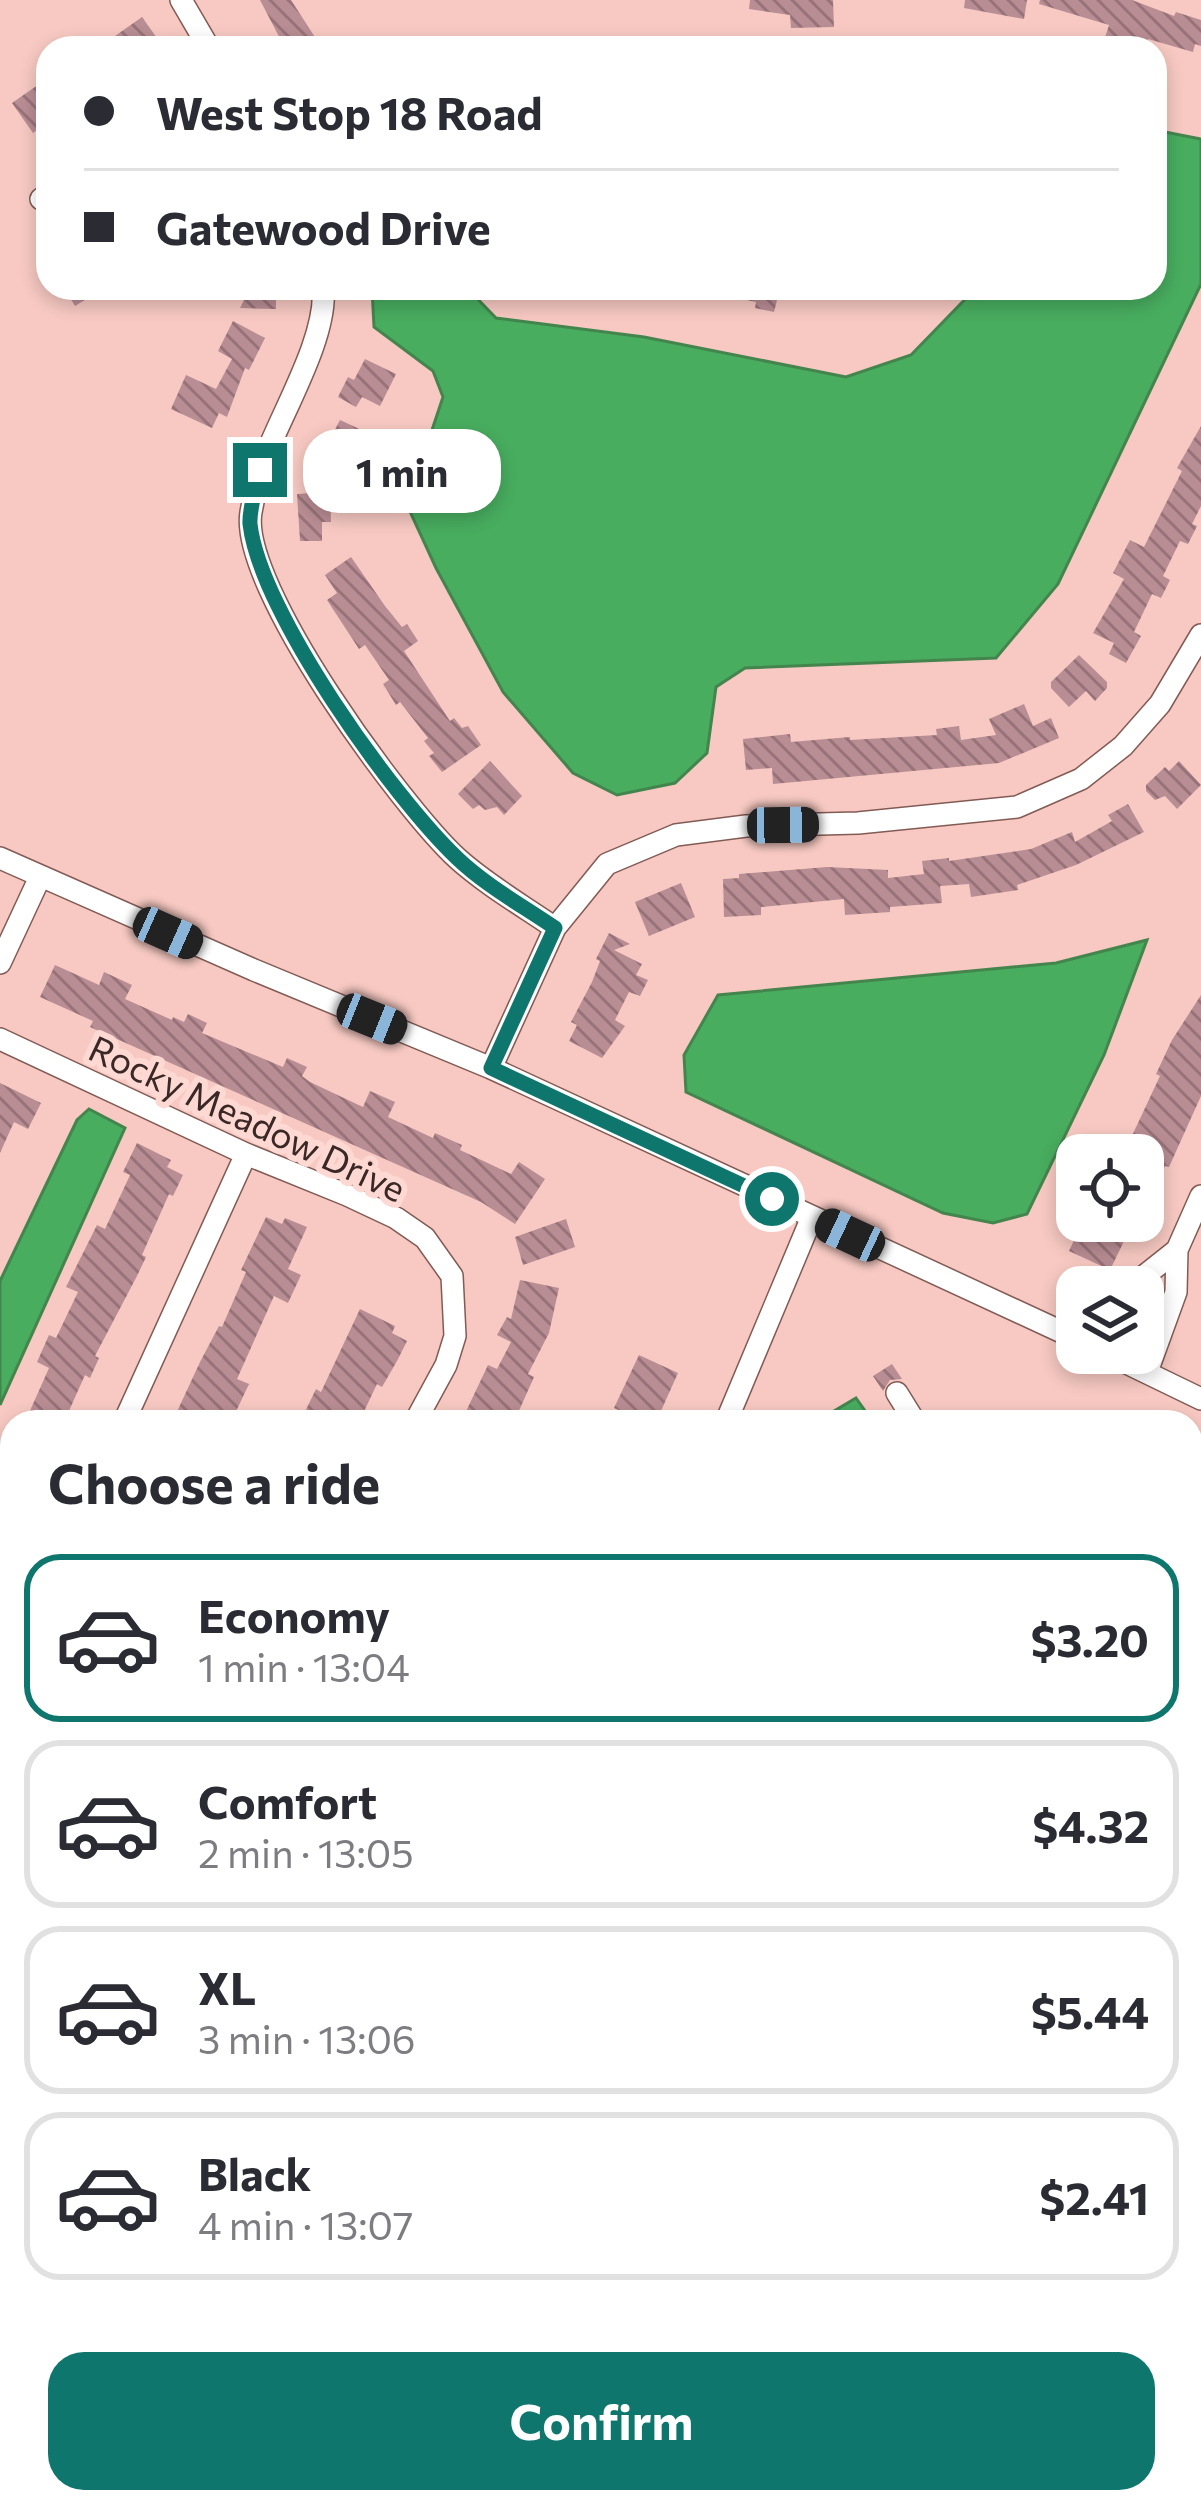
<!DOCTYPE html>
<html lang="en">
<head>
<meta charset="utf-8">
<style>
	body { margin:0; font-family:Commissioner,sans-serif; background:#f7f7f7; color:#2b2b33; height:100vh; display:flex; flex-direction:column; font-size:45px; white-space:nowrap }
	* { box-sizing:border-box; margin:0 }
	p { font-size:39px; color:#7c7c81 }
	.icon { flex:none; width:66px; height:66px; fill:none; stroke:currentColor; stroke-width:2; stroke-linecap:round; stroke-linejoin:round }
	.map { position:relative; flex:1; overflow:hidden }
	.side { position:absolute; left:0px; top:1410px; width:1203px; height:1104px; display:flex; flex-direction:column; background:#fff; border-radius:36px 36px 0 0; box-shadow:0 6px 18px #0003 }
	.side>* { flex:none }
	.guide { position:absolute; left:36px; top:36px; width:1131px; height:264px; border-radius:36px; box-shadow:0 6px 18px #0003; display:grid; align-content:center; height:264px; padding:0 48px; background:#fff }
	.controls { position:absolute; left:1056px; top:1134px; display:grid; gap:24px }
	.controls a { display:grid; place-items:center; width:108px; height:108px; border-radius:24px; background:#fff; box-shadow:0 6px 18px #0003; font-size:60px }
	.end { position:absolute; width:54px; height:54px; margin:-27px; border:15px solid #0f766e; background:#fff; box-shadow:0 0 0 6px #fff }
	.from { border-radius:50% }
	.bubble { position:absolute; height:84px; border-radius:36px; background:#fff; box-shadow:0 6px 18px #0003; font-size:39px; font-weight:700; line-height:84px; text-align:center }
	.car { position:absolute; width:36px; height:72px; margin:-36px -18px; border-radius:15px; box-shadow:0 0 9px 3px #0007; background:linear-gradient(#222 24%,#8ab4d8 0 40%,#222 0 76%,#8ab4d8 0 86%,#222 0) }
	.guide b { display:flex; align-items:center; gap:42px; height:114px; font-size:45px }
	.guide b+b { border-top:3px solid #e1e1e2 }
	.guide i { width:30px; height:30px; background:#2b2b33 }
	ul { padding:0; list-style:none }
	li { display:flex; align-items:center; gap:36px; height:168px; margin:0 24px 18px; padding:0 24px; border:6px solid #e1e1e2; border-radius:36px }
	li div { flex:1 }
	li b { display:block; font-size:45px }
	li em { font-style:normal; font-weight:700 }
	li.current { border-color:#0f766e }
	li>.icon { width:108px; height:108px; stroke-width:1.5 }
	h2 { padding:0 48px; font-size:54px; line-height:144px }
	.button { display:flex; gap:24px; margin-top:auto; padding:24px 48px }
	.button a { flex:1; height:138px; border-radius:36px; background:#0f766e; color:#fff; font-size:48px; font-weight:700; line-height:138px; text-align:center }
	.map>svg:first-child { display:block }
	.park { fill:url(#park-crowns) }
	.water { fill:#48ad5f; stroke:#44854e; stroke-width:3 }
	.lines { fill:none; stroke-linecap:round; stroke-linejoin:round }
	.stream { stroke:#44854e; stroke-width:6 }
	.building { fill:url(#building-back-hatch) }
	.minor-casing { stroke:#825b55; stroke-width:24 }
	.path { stroke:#b5918b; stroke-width:3; stroke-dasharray:6 6; stroke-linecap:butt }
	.minor { stroke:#fff; stroke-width:21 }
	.route { stroke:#0f766e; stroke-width:15 }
	.labels { text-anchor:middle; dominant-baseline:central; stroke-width:12; stroke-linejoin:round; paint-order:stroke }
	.street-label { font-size:36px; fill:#392825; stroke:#fed8d2 }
</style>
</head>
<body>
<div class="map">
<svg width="1201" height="2514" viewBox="0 0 1201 2514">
	<defs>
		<pattern id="park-crowns" width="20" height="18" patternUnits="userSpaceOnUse" patternTransform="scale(3)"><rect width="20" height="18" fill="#d0a836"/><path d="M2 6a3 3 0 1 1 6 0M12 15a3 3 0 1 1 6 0" fill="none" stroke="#aa892d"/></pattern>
		<pattern id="building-back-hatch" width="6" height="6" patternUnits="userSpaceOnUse" patternTransform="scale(3)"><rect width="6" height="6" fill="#b98d94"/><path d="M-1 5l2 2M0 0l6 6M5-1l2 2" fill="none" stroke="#977379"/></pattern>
	</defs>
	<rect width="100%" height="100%" fill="#f7c9c2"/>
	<path class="park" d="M1201,2248V2514H1067L1073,2502H1191V2268Z"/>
	<path class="water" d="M1155,130L1201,139V284L1058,584L996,658L745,668L716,687L707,753L675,783L617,795L573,773L503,692L436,568L407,505L443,397L433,371L374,327L372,288H467L496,318L644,337L846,377L911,355L976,288H1155Z
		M1147,940L1104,1055L1027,1214L993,1223L943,1213L686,1092L684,1055L718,995L1056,963Z
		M89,1109L125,1128L0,1405V1281L77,1120Z
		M856,1398L868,1415L856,1422H834L829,1414Z
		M1191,1655L1201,1659V1740L1191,1724Z
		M775,2502H955L950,2514H772Z"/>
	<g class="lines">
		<path class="stream" d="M1191,2268L1201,2248
			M1067,2514L1073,2502"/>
	</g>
	<path class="building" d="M260,0H291L322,48H285Z
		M750,0H833L834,27L791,28L790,15L749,9Z
		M965,0H1027L1024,19L964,8Z
		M1040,0H1132L1174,16L1176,12L1201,20V46L1195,44L1193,52L1148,39L1145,48L1103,44L1109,25L1039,4Z
		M142,17L164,48H98Z
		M42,82L48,91V122L33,133L12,103Z
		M64,288H104L75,306Z
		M250,288H276V309L240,308Z
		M725,288H780L774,312L755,308L756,302L724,295Z
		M233,321L265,338L249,370L245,368L227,417L219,413L212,428L171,409L186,375L216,389L232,359L218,351Z
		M365,359L396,374L380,406L362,397L356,407L338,397L348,377L354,380Z
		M340,420L383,440L373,459L359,452L349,473L310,453L319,436L329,441Z
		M1201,426V506L1192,524L1197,526L1188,544L1180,541L1163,576L1170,580L1161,598L1152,594L1134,632L1141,636L1126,663L1109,654L1114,643L1093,633L1124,579L1113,573L1130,540L1144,547L1182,471L1177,468Z
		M330,492L331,522H322V541H300L297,494Z
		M351,557L385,606L402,627L407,624L418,641L404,651L450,721L454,718L462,728L468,726L481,745L442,772L429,756L434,753L424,741L428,738L400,702L396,705L383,684L389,680L365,645L359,649L327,600L337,593L325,575Z
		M1079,655L1107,682V688L1095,701L1086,691L1069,707L1051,688V682Z
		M1024,704L1033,726L1051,718L1059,738L999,763L773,784L772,768L746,770L743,739L790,734L791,742L850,737V740L937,735L936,729L959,726L961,740L996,735L989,719Z
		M490,761L522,796L504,815L497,807L485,810L479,805L473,809L458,794Z
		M1179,761L1201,785L1177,809L1165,796L1155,800L1146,791V785L1165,767L1169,771Z
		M1128,804L1144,832L1076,865L1017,885L1018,890L971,897L969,884L940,886L942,903L890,907V912L845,915L844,899L761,907V915L724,917L723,879L739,878V874L827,867L888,870V878L924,874L922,861L949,858V861L1031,849L1072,832L1075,842L1112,821L1108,815Z
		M681,883L695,917L649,936L635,902Z
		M609,933L630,944L614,950L642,964L636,975L648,980L640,996L629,992L615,1020L625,1026L602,1058L569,1041L577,1025L571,1022L592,982L600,961L596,959Z
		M55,965L99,985L104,972L132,985L125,999L172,1020L173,1017L184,1022L188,1014L207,1023L202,1033L283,1067L287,1058L307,1067L302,1076L310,1082L363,1107L370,1091L395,1102L388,1117L433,1138L435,1133L462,1145L460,1150L511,1174L519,1162L545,1179L515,1224L481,1202L90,1027L93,1021L40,997Z
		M1201,995V1096L1169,1167L1165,1166L1143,1213V1155H1123L1160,1076L1156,1074L1172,1040Z
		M0,1083L41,1103L28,1129L14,1122L0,1153Z
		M137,1143L171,1160L167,1167L183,1175L173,1196L169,1194L142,1255L146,1257L137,1276L95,1356L99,1358L90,1378L85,1375L64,1422H25L49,1368L37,1362L49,1335L56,1338L78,1292L66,1287L97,1225L105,1229L130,1175L123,1172Z
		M266,1217L282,1224L285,1218L307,1227L288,1269L301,1275L288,1303L274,1296L237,1379L249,1384L231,1422H188L175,1416L200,1362L219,1326L222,1327L246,1272L241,1270Z
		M566,1219L575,1247L523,1265L515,1237Z
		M1083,1221H1126L1120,1234L1126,1237L1110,1270L1069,1251Z
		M520,1280L559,1288L549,1333L528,1374L534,1377L514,1422H461L488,1365L497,1369L511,1342L497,1335L507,1317L511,1319Z
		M360,1309L395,1326L392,1333L407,1341L397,1361L382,1387L377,1384L359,1422H300L316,1389L321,1392Z
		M639,1355L678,1373L656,1422H643L614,1408Z
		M892,1364L902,1379L890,1380L883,1391L873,1376Z"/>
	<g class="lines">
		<g class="minor-casing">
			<path id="minor" d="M181,0L209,48
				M41,199L48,194
				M323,288C328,339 278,418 261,468C256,482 254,498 251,512C238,585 403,809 458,859C487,885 523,906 555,928
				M0,858L254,970L491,1068L1077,1339
				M0,963L40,877
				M0,1039L246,1154L347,1195L396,1218L425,1238L452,1276L455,1336L446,1365L415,1422
				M491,1068L555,928L607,864L676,835L746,826L858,823L1017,807L1081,779L1123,746L1160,704L1201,635
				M1138,1287L1143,1277L1177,1250
				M1106,1353L1201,1399
				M1147,1372L1176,1292L1177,1250L1201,1196
				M897,1393L915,1422
				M124,1422L246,1154
				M726,1422L812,1217
				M1191,1605L1201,1610
				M0,1693L12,1666
				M1191,1804L1201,1819
				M1191,1864L1201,1853
				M0,2277L12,2250"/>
		</g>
		<path class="path" d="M1191,2307L1201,2290
			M1135,2514L1141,2502"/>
		<use href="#minor" class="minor"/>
	</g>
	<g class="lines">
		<path class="route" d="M260,470C257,486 249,507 250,524C260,612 392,796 457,858C485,885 523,906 555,928L491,1068L772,1199"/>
	</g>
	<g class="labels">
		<g class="street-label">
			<text transform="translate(248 1117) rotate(25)">Rocky Meadow Drive</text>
		</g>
	</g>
</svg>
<div class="controls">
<a><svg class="icon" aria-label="locate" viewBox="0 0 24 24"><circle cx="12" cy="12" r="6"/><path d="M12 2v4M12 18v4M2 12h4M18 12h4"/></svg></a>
<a><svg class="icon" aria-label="layers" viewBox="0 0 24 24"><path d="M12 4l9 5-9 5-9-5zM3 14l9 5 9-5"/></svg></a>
</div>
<i class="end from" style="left:772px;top:1199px"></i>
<i class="end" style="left:260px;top:470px"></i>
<div class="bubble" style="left:303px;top:429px;width:198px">1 min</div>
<i class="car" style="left:783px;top:825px;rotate:89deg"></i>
<i class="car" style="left:168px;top:933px;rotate:114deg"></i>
<i class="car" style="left:372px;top:1019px;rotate:112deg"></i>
<i class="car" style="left:850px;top:1235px;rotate:295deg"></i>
<div class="guide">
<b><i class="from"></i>West Stop 18 Road</b>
<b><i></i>Gatewood Drive</b>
</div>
<section class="side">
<h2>Choose a ride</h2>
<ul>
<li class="current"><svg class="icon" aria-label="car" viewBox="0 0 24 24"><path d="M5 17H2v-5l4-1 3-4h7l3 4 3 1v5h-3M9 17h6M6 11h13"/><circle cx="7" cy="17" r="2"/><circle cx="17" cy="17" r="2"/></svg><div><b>Economy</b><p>1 min · 13:04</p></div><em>$3.20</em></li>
<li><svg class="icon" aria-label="car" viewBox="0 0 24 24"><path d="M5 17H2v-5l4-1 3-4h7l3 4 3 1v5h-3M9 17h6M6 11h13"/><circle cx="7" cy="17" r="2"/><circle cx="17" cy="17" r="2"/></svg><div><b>Comfort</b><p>2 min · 13:05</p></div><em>$4.32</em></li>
<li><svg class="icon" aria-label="car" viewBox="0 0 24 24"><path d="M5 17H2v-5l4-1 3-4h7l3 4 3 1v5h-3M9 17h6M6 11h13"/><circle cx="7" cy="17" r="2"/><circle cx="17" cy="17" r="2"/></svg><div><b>XL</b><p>3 min · 13:06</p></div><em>$5.44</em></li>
<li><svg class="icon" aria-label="car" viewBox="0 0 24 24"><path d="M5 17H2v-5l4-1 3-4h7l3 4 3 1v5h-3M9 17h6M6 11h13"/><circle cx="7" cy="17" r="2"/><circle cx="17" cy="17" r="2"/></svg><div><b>Black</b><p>4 min · 13:07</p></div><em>$2.41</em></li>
</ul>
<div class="button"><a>Confirm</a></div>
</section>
</div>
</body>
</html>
